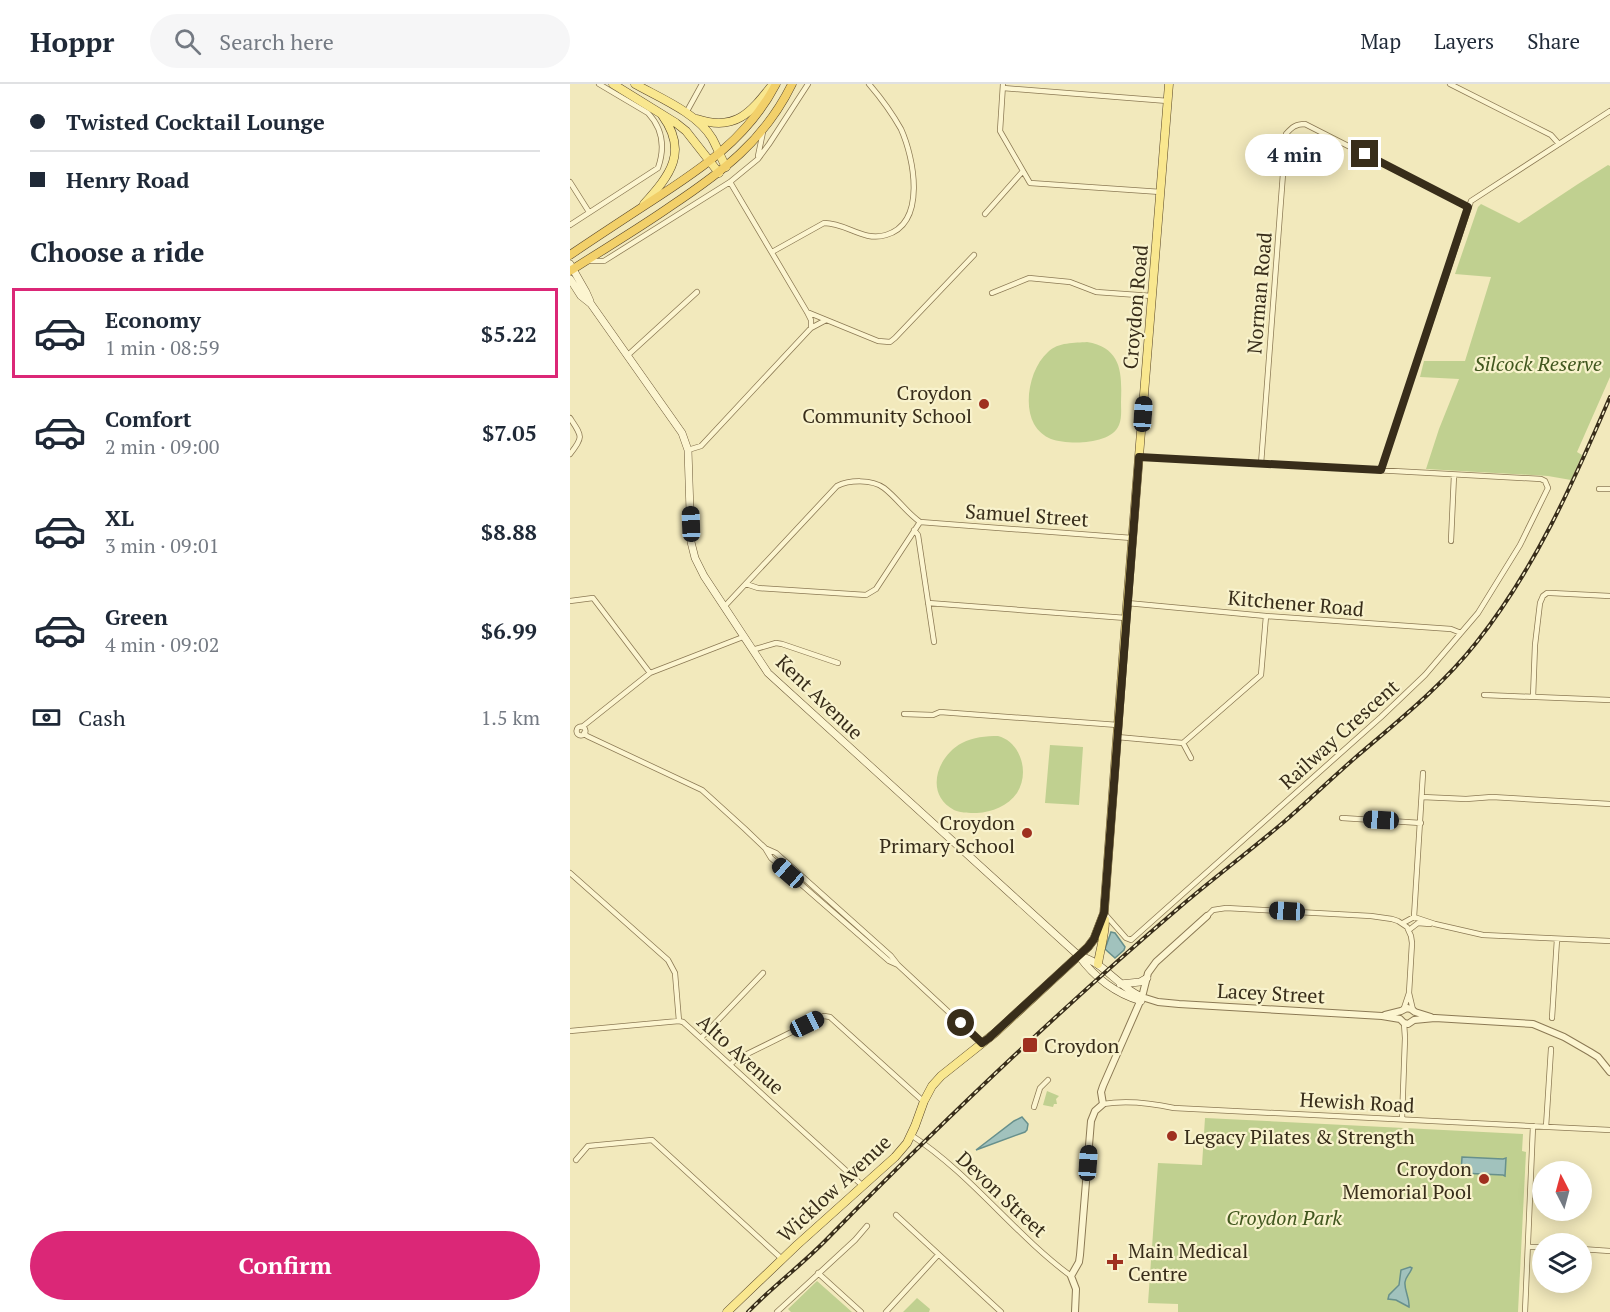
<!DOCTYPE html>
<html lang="en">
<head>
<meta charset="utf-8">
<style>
	body { margin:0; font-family:"PT Serif",serif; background:#f6f6f7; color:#1f2937; height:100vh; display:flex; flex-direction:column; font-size:22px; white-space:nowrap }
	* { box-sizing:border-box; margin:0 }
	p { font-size:20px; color:#747a83 }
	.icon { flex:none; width:33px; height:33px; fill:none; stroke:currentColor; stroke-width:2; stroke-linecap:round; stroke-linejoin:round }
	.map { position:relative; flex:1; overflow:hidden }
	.sheet { display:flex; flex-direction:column; background:#fff; width:570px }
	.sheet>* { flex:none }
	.guide { display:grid; align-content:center; height:132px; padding:0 30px; background:#fff }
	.needle { width:39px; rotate:354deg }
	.tools { position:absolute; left:962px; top:1077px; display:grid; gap:12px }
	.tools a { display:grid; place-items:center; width:60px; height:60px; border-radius:50%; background:#fff; box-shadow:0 3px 15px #0003; font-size:30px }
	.end { position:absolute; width:27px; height:27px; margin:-14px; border:8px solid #382d1a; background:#fff; box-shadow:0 0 0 3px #fff }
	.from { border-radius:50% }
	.bubble { position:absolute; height:42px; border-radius:21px; background:#fff; box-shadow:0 3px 15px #0003; font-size:20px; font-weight:700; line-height:42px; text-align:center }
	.car { position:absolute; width:18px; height:36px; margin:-18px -9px; border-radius:8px; box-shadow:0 0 4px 2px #0007; background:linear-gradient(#222 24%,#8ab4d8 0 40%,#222 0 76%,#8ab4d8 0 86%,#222 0) }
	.guide b { display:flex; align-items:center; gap:21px; height:57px; font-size:22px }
	.guide b+b { border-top:2px solid #e0e1e3 }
	.guide i { width:15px; height:15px; background:#1f2937 }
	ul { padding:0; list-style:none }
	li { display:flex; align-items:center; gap:18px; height:90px; margin:0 12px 9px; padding:0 18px; border:3px solid transparent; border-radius:0px }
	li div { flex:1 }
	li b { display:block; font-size:22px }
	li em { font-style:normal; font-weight:700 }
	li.selected { border-color:#db2777 }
	li>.icon { width:54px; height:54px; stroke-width:1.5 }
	h2 { padding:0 30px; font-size:27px; line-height:72px }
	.pay { display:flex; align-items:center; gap:15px; height:66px; padding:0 30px; font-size:22px }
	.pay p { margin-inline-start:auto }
	.primary-button { display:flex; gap:12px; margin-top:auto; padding:12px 30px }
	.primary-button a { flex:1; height:69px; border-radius:36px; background:#db2777; color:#fff; font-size:24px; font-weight:700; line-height:69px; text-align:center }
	header { display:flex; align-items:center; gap:36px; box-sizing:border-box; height:84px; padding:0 30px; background:#fff; border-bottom:2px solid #e0e1e3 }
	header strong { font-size:28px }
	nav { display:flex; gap:33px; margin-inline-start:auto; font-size:21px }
	.search { width:420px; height:54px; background:#f6f6f7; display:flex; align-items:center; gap:15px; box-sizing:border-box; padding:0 21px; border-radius:33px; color:#747a83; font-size:22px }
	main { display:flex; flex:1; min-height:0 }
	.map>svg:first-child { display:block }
	.green { fill:#c0d090 }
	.water { fill:#a1c2bd; stroke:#67908c; stroke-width:1.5 }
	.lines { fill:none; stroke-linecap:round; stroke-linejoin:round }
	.minor-casing { stroke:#8b7954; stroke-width:6 }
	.tertiary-casing { stroke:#8b7954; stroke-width:8 }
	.secondary-casing { stroke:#6c5938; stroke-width:8 }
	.primary-casing { stroke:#574529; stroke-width:9 }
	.trunk-casing { stroke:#574529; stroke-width:9 }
	.minor { stroke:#fcf5d0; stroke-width:4.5 }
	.tertiary { stroke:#fcf5d0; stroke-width:6 }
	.secondary { stroke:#fcf5d0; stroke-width:7 }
	.primary { stroke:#f9e78f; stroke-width:8 }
	.trunk { stroke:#f2d06a; stroke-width:8 }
	.rail-casing { stroke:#382d1a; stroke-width:4 }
	.rail { stroke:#f8f2cc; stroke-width:1.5; stroke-dasharray:4.5; stroke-linecap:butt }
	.route { stroke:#382d1a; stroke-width:8 }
	.poi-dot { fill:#9f301f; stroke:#f8f2cc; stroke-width:2 }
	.labels { text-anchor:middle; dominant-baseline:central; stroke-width:4.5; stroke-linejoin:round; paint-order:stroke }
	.street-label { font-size:20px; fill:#382d1a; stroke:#f8f2cc }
	.park-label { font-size:20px; font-style:italic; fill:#41571f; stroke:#f8f2cc }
	.poi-label { font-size:20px; fill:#382d1a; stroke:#f8f2cc; text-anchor:end }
</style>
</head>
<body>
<header>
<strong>Hoppr</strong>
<div class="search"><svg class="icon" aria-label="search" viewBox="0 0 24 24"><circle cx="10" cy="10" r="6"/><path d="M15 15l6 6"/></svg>Search here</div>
<nav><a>Map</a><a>Layers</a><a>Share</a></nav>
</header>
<main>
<section class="sheet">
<div class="guide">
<b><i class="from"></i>Twisted Cocktail Lounge</b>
<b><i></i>Henry Road</b>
</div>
<h2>Choose a ride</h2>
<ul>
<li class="selected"><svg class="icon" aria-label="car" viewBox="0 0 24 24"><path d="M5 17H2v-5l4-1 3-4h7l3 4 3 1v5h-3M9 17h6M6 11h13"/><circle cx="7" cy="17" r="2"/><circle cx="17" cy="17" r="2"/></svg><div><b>Economy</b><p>1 min · 08:59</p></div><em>$5.22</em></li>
<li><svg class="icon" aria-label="car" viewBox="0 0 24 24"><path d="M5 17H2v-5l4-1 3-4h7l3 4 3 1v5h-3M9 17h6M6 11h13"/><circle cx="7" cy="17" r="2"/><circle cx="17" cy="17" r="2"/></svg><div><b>Comfort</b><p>2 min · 09:00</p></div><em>$7.05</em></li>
<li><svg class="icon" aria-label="car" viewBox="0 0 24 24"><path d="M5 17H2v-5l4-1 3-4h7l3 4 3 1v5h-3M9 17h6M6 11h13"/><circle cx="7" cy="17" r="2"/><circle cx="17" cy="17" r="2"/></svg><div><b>XL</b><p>3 min · 09:01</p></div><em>$8.88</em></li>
<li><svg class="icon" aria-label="car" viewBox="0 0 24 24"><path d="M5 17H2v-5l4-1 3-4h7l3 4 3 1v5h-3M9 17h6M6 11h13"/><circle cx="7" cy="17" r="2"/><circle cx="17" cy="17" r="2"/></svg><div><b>Green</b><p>4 min · 09:02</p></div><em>$6.99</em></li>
</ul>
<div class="pay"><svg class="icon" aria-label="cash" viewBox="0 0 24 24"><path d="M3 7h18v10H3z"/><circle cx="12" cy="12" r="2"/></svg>Cash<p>1.5 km</p></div>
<div class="primary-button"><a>Confirm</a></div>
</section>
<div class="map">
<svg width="1040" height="1228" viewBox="0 0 1040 1228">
	<rect width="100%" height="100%" fill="#f2e9bc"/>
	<path class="green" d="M1038,81L1040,82V293L1007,368L1012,371L1001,396L978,392L856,385L869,345L889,295L850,293L854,277H895L921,193L885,190L908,123L911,120L949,139L1008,100Z
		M517,258C552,264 552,289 551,318C551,325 552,334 549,341C541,361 498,361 481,355C474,352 468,347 464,340C453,320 460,284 478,268C488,258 505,259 517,258Z
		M428,652C451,658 460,689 447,709C438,722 422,728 407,729C399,729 391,729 384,726C354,710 367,672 392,659C403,653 416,652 428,652Z
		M480,661L513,663L509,721L475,719Z
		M477,1007L489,1012L486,1015L487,1020H484L483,1023L473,1021Z
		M635,1034L953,1050L952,1067L956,1068L948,1228H608V1220L578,1219L588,1079L632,1081Z
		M247,1197L282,1228H221L218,1225Z
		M347,1214L360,1225L359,1228H333Z"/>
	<path class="water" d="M541,848L545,849L555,863L554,866L545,874L535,865Z
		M452,1033L458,1040L457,1046L455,1048L406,1066L444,1037Z
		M892,1073L933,1075L936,1074L935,1092L933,1091L891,1089Z
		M840,1183L842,1184C840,1190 836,1192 835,1198C834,1207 840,1214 839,1223L826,1216L818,1215L819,1211L829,1201L831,1186Z"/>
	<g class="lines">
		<g class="minor-casing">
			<path id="minor" d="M433,0L430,47L460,99L591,108
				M880,0L981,51L989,60
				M433,4L598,17
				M116,29L132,0
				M188,72L193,48
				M0,98L19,128
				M160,98L237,228L241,236V244
				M415,130L453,87
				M0,141L88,84C95,64 93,45 78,29L29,0
				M202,168L254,139C277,139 293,158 316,151C357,139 344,74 331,45C322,29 311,14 299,0
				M18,177H34L160,98L188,75L199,60L238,0
				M422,209L459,194L500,198L526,208L582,212
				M237,228L308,257L320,258L325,254L404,171
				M58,271L127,208
				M0,334C12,352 14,353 0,370
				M118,366L131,362L241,244L256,236
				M691,380L716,50C722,43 726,40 735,40L898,123
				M811,386L901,117L1040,27
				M1029,405H1040
				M350,438L562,454
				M344,446L348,451L364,558
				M881,457L884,391
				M176,500L188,504L296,511L306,505L350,438
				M0,517L23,514L80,589
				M358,519L556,534
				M557,519L696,532L881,545L891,549
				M154,523L267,402C279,396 302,395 314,404C327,414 336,428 350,438
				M182,566L206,559L212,560L268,579
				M914,611L1040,616
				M963,613L965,561L970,519L973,512L977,509H981L1040,512
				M334,630L363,631L370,628L548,641
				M6.5 647a4.5 4.5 0 1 1 9 0a4.5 4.5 0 1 1-9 0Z
				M12,643L80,589L173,553
				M14,649L17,652L132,706L175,745L195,764L201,774L319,877L328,881
				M547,653L613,659L691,591L696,532
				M613,659L621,674
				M852,713L896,715L922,713L1040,720
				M772,734L851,739
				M197,765L206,769L321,872L328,881L412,959
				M0,789L98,876L105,889L109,937
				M534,829L556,854L561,856L811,633L855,591L908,529L950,461L978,404L975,397L971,395L569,373
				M637,832L643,826L656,824L801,832L822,835L828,837L837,843L841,852L842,859L839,909L834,924
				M844,833L853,689
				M833,839L844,833L865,840L913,851L1040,857
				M839,846L848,839L860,840
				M839,909L843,926
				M982,934L987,855
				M0,947L109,937L113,938L293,1102
				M131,954L193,889
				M161,980L165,976L254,932L260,933L353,1017
				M533,1020C556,1016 581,1019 604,1024L1040,1046
				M464,1023L470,1004L478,996
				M832,1035L835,954L834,939
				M976,1043L981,965
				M341,1051C401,1090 444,1150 501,1192
				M6,1076L18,1062L82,1056L212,1175
				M326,1131L431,1228
				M958,1163H972
				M1011,1165L1040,1167
				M248,1189L291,1228
				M207,1228L285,1156L297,1142
				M316,1228L368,1171
				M955,1228L963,1042"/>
		</g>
		<g class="tertiary-casing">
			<path id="tertiary" d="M572,913L588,918L609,920L812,932L830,935L834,939L838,940L844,936L865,934L963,940L994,953L1020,968L1028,973L1040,988
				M815,931L831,927L837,924L841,925L845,928L861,933
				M505,1228L506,1205L501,1192L509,1178L510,1171L521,1037L525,1027L533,1020L531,1008L533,1002L572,913L578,889L586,878L637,832"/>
		</g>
		<g class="secondary-casing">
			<path id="secondary" d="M0,180L16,208L20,217
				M0,195L11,212L21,220L112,349L118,366L121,458L125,474L134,492L198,589L509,872C524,893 546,910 571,917
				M509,872C533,877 548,903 572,913
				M550,900L570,898L577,894"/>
		</g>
		<g class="primary-casing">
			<path id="primary" d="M43,0L106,39L116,47L149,89
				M65,0C90,14 127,29 142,54C147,63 151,74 156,83
				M127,35C166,48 181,28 203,0
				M74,120C100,91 119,68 92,31
				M528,880C530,865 535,852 535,836
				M157,1228L227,1161L325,1073L337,1059L345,1042L354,1017L362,1002L371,992L425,949L518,863L524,855L534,829L556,534L599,0"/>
		</g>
		<g class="trunk-casing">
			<path id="trunk" d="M0,171C25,154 51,137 77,120C128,87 177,56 206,0
				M0,187C34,165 68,145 101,122C152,88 194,57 222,0"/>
		</g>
		<use href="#minor" class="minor"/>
		<use href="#tertiary" class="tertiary"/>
		<use href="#secondary" class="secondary"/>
		<use href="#primary" class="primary"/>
		<use href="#trunk" class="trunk"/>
		<g class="rail-casing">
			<path id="rail" d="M178,1228C203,1202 233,1180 258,1154C371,1039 488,927 611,822C645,793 681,766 715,737C739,716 762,694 786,673C828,637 872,602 906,559C965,485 1003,399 1040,313"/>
		</g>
		<use href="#rail" class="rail"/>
	</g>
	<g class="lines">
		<path class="route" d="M391,939L412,959L419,954L518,863L524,855L534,829L569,373L811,386L898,123L795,70"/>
	</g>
	<g class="poi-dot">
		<circle cx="414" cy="320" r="6"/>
		<circle cx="457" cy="749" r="6"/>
		<rect x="452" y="953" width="16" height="16" rx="3"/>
		<circle cx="602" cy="1052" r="6"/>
		<circle cx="914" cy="1095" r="6"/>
		<path d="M542 1169h6v6h6v6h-6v6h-6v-6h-6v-6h6z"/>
	</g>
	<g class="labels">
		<g class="street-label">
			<text transform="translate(689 209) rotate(-85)">Norman Road</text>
			<text transform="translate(565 223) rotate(-85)">Croydon Road</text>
			<text transform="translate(457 431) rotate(4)">Samuel Street</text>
			<text transform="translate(726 519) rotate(5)">Kitchener Road</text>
			<text transform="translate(250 613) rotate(44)">Kent Avenue</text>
			<text transform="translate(769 650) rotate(-42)">Railway Crescent</text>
			<text transform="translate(701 909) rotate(3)">Lacey Street</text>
			<text transform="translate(171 970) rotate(42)">Alto Avenue</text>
			<text transform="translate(787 1018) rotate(3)">Hewish Road</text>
			<text transform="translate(264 1104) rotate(-43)">Wicklow Avenue</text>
			<text transform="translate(432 1110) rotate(43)">Devon Street</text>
		</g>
		<g class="park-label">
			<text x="968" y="279">Silcock Reserve</text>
			<text x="714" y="1133">Croydon Park</text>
		</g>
		<g class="poi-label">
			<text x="402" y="308">Croydon<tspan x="402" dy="23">Community School</tspan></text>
			<text x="445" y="738">Croydon<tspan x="445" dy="23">Primary School</tspan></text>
			<text x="474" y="961" text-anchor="start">Croydon</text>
			<text x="614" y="1052" text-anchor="start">Legacy Pilates &amp; Strength</text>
			<text x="902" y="1084">Croydon<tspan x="902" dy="23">Memorial Pool</tspan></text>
			<text x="558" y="1166" text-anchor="start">Main Medical<tspan x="558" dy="23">Centre</tspan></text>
		</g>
	</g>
</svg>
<div class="tools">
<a><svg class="needle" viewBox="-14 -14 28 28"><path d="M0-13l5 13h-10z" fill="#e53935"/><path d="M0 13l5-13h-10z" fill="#747a83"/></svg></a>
<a><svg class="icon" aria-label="layers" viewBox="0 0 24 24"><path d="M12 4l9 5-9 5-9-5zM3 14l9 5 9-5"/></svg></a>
</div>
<i class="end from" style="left:391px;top:939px"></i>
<i class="end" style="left:795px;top:70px"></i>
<div class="bubble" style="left:675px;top:50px;width:99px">4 min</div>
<i class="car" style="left:573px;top:330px;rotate:4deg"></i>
<i class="car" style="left:121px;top:440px;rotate:358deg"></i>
<i class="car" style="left:811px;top:736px;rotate:273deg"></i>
<i class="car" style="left:218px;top:789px;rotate:311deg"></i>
<i class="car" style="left:717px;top:827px;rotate:273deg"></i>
<i class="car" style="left:237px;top:940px;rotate:64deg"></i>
<i class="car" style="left:518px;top:1079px;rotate:4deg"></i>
</div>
</main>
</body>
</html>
